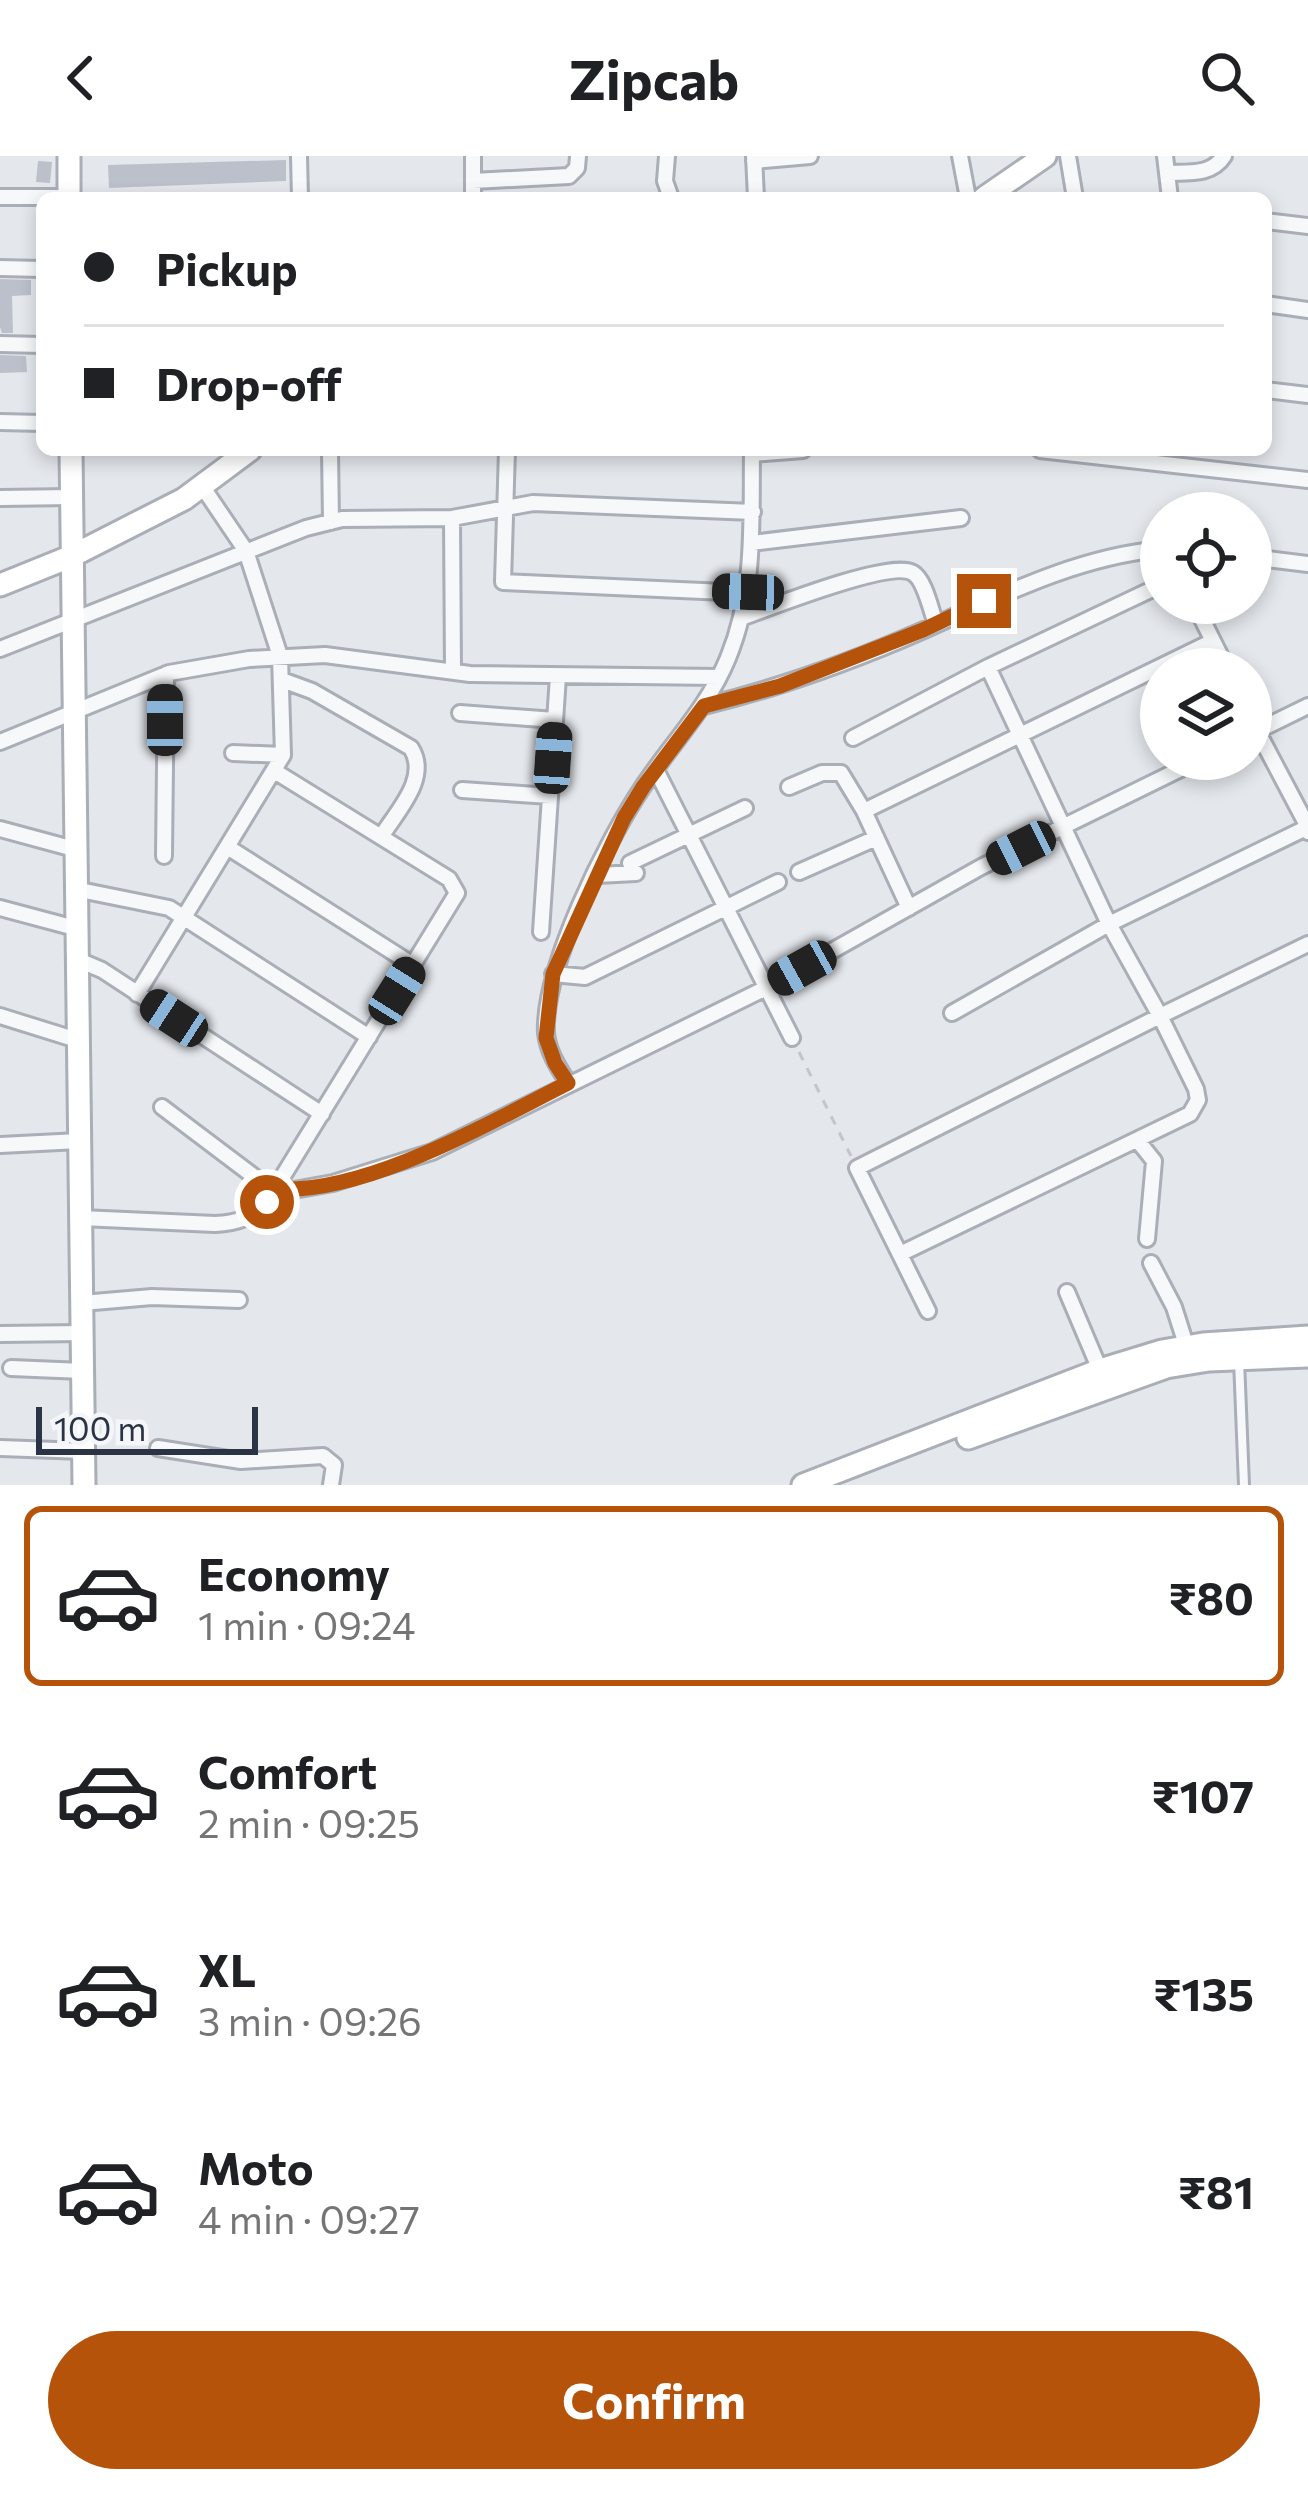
<!DOCTYPE html>
<html lang="en">
<head>
<meta charset="utf-8">
<style>
	body { margin:0; font-family:Commissioner,sans-serif; background:#f2f2f2; color:#202124; height:100vh; display:flex; flex-direction:column; font-size:45px; white-space:nowrap }
	* { box-sizing:border-box; margin:0 }
	p { font-size:39px; color:#757577 }
	.icon { flex:none; width:66px; height:66px; fill:none; stroke:currentColor; stroke-width:2; stroke-linecap:round; stroke-linejoin:round }
	.map { position:relative; height:1329px; overflow:hidden }
	.drawer { display:flex; flex-direction:column; background:#fff; flex:1 }
	.drawer>* { flex:none }
	.hud { position:absolute; left:36px; top:36px; width:1236px; height:264px; border-radius:18px; box-shadow:0 6px 18px #0003; display:grid; align-content:center; height:264px; padding:0 48px; background:#fff }
	.fabs { position:absolute; left:1140px; top:336px; display:grid; gap:24px }
	.fabs a { display:grid; place-items:center; width:132px; height:132px; border-radius:50%; background:#fff; box-shadow:0 6px 18px #0003; font-size:60px }
	.scale { position:absolute; left:36px; bottom:30px; width:222px; box-sizing:border-box; padding-left:12px; border:6px solid #2b3445; border-top:0; font-size:33px; line-height:42px; white-space:nowrap; color:#2b3445; -webkit-text-stroke:9px #f4f6f9; paint-order:stroke }
	.end { position:absolute; width:54px; height:54px; margin:-27px; border:15px solid #b45309; background:#fff; box-shadow:0 0 0 6px #fff }
	.from { border-radius:50% }
	.car { position:absolute; width:36px; height:72px; margin:-36px -18px; border-radius:15px; box-shadow:0 0 9px 3px #0007; background:linear-gradient(#222 24%,#8ab4d8 0 40%,#222 0 76%,#8ab4d8 0 86%,#222 0) }
	.hud b { display:flex; align-items:center; gap:42px; height:114px; font-size:45px }
	.hud b+b { border-top:3px solid #e0e0e0 }
	.hud i { width:30px; height:30px; background:#202124 }
	ul { padding:21px 0 0; list-style:none }
	li { display:flex; align-items:center; gap:36px; height:180px; margin:0 24px 18px; padding:0 24px; border:6px solid transparent; border-radius:18px }
	li div { flex:1 }
	li b { display:block; font-size:45px }
	li em { font-style:normal; font-weight:700 }
	li.active { border-color:#b45309 }
	li>.icon { width:108px; height:108px; stroke-width:1.5 }
	.cta { display:flex; gap:24px; margin-top:auto; padding:24px 48px }
	.cta a { flex:1; height:138px; border-radius:72px; background:#b45309; color:#fff; font-size:48px; font-weight:700; line-height:138px; text-align:center }
	header { display:flex; justify-content:space-between; align-items:center; height:156px; padding:0 48px; background:#fff; font-size:54px; font-weight:700 }
	.map>svg:first-child { display:block }
	.building { fill:#bbc0ca }
	.lines { fill:none; stroke-linecap:round; stroke-linejoin:round }
	.lane-casing { stroke:#a9aeb7; stroke-width:14 }
	.street-casing { stroke:#a9aeb7; stroke-width:20 }
	.secondary-casing { stroke:#a9aeb7; stroke-width:27 }
	.path { stroke:#c2c5cb; stroke-width:3; stroke-dasharray:9 9; stroke-linecap:butt }
	.lane { stroke:#f7f8fa; stroke-width:8 }
	.street { stroke:#f7f8fa; stroke-width:14 }
	.secondary { stroke:#fff; stroke-width:21 }
	.route { stroke:#b45309; stroke-width:15 }
</style>
</head>
<body>
<header><svg class="icon" aria-label="back" viewBox="0 0 24 24"><path d="M15 5l-7 7 7 7"/></svg>Zipcab<svg class="icon" aria-label="search" viewBox="0 0 24 24"><circle cx="10" cy="10" r="6"/><path d="M15 15l6 6"/></svg></header>
<div class="map">
<svg width="1308" height="1329" viewBox="0 0 1308 1329">
	<rect width="100%" height="100%" fill="#e4e7ec"/>
	<path class="building" d="M286,4V25L109,32L108,9Z
		M38,5L52,6L50,27L36,26Z
		M0,123L31,124V139L12,140L13,177H2L0,171Z
		M0,199L26,200L27,216L0,217Z"/>
	<g class="lines">
		<g class="lane-casing">
			<path id="lane" d="M1239,1204L1244,1329"/>
		</g>
		<g class="street-casing">
			<path id="street" d="M299,0L300,42
				M667,0L665,25L671,42
				M754,0L756,42
				M960,0L968,42
				M1068,0L1075,42
				M1165,0L1170,42
				M754,5L810,0
				M1167,17C1188,16 1211,20 1224,0
				M473,25L569,20L577,12L578,0
				M0,41H69
				M473,42V0
				M1266,65L1308,70
				M0,112L42,113
				M1266,148L1308,154
				M0,188L42,189
				M1266,234L1308,239
				M0,266L42,267
				M330,294L331,366
				M507,294L503,426L747,437
				M1040,294L1308,324
				M752,298L803,294
				M0,342L72,341
				M452,362L453,515
				M751,387L961,362
				M1251,401L1308,408
				M1194,447L1227,513
				M741,462C769,452 891,403 913,417C925,424 931,455 936,468
				M0,493L306,372L342,363L452,362L533,347L753,356
				M988,511L1109,768L1160,860L1308,788
				M282,524L312,535L411,592C430,622 397,655 381,681
				M704,550C779,532 853,505 924,474C1000,440 1076,401 1161,393
				M460,557L555,564
				M1251,563L1308,671
				M1253,577L1308,550
				M853,582L988,511L1161,429
				M0,586L169,517L249,503L325,499L470,518L719,521
				M233,597L283,599
				M656,614L792,882
				M789,631L822,617H841L864,655L909,752
				M462,634L550,640
				M864,655L1213,485
				M0,673L74,693
				M229,692L413,809
				M164,700L166,518
				M630,707L745,652
				M799,716L876,682
				M597,719L636,717
				M75,733L169,752L369,881
				M0,752L75,772
				M541,776L558,520
				M76,803L102,814L322,958
				M553,818L585,821L778,726
				M137,838L283,599L280,500L246,395L202,330
				M952,857L1109,768L1306,672L1308,676
				M0,860L77,884
				M568,927C558,911 548,896 546,877C543,812 606,686 642,632C671,588 708,551 728,502C756,434 751,365 752,294
				M162,951L272,1034H294L333,1027L432,996L766,832L981,711L1201,603
				M1138,985L1154,1005L1147,1083
				M0,989L79,985
				M81,1062L215,1068C238,1067 251,1062 267,1046L457,737L449,723L276,616
				M900,1098L1190,958L1198,944L1196,933L1160,860L857,1012L928,1155
				M1151,1107L1174,1151L1188,1195
				M1067,1136L1100,1214
				M82,1147L152,1141L239,1144
				M0,1178L83,1177
				M11,1212L83,1215
				M0,1292L84,1295
				M158,1292L241,1305L323,1300L334,1309L331,1329"/>
		</g>
		<g class="secondary-casing">
			<path id="secondary" d="M69,0V42
				M984,42L1045,0
				M71,294L84,1329
				M0,429L72,400L184,343L250,294
				M968,1282L1166,1211L1209,1204L1308,1200
				M803,1329L1100,1214L1162,1195L1203,1188L1308,1181"/>
		</g>
		<path class="path" d="M799,896L851,1000"/>
		<use href="#lane" class="lane"/>
		<use href="#street" class="street"/>
		<use href="#secondary" class="secondary"/>
	</g>
	<g class="lines">
		<path class="route" d="M267,1046L275,1033C365,1039 489,967 568,927L555,907L546,882L553,818L624,662L643,631L704,550L780,530L923,474L984,445"/>
	</g>
</svg>
<div class="fabs">
<a><svg class="icon" aria-label="locate" viewBox="0 0 24 24"><circle cx="12" cy="12" r="6"/><path d="M12 2v4M12 18v4M2 12h4M18 12h4"/></svg></a>
<a><svg class="icon" aria-label="layers" viewBox="0 0 24 24"><path d="M12 4l9 5-9 5-9-5zM3 14l9 5 9-5"/></svg></a>
</div>
<div class="scale">100 m</div>
<i class="end from" style="left:267px;top:1046px"></i>
<i class="end" style="left:984px;top:445px"></i>
<i class="car" style="left:748px;top:436px;rotate:272deg"></i>
<i class="car" style="left:165px;top:564px;rotate:0deg"></i>
<i class="car" style="left:553px;top:602px;rotate:4deg"></i>
<i class="car" style="left:1021px;top:692px;rotate:243deg"></i>
<i class="car" style="left:802px;top:812px;rotate:241deg"></i>
<i class="car" style="left:397px;top:835px;rotate:32deg"></i>
<i class="car" style="left:174px;top:862px;rotate:303deg"></i>
<div class="hud">
<b><i class="from"></i>Pickup</b>
<b><i></i>Drop-off</b>
</div>
</div>
<section class="drawer">
<ul>
<li class="active"><svg class="icon" aria-label="car" viewBox="0 0 24 24"><path d="M5 17H2v-5l4-1 3-4h7l3 4 3 1v5h-3M9 17h6M6 11h13"/><circle cx="7" cy="17" r="2"/><circle cx="17" cy="17" r="2"/></svg><div><b>Economy</b><p>1 min · 09:24</p></div><em>₹80</em></li>
<li><svg class="icon" aria-label="car" viewBox="0 0 24 24"><path d="M5 17H2v-5l4-1 3-4h7l3 4 3 1v5h-3M9 17h6M6 11h13"/><circle cx="7" cy="17" r="2"/><circle cx="17" cy="17" r="2"/></svg><div><b>Comfort</b><p>2 min · 09:25</p></div><em>₹107</em></li>
<li><svg class="icon" aria-label="car" viewBox="0 0 24 24"><path d="M5 17H2v-5l4-1 3-4h7l3 4 3 1v5h-3M9 17h6M6 11h13"/><circle cx="7" cy="17" r="2"/><circle cx="17" cy="17" r="2"/></svg><div><b>XL</b><p>3 min · 09:26</p></div><em>₹135</em></li>
<li><svg class="icon" aria-label="car" viewBox="0 0 24 24"><path d="M5 17H2v-5l4-1 3-4h7l3 4 3 1v5h-3M9 17h6M6 11h13"/><circle cx="7" cy="17" r="2"/><circle cx="17" cy="17" r="2"/></svg><div><b>Moto</b><p>4 min · 09:27</p></div><em>₹81</em></li>
</ul>
<div class="cta"><a>Confirm</a></div>
</section>
</body>
</html>
